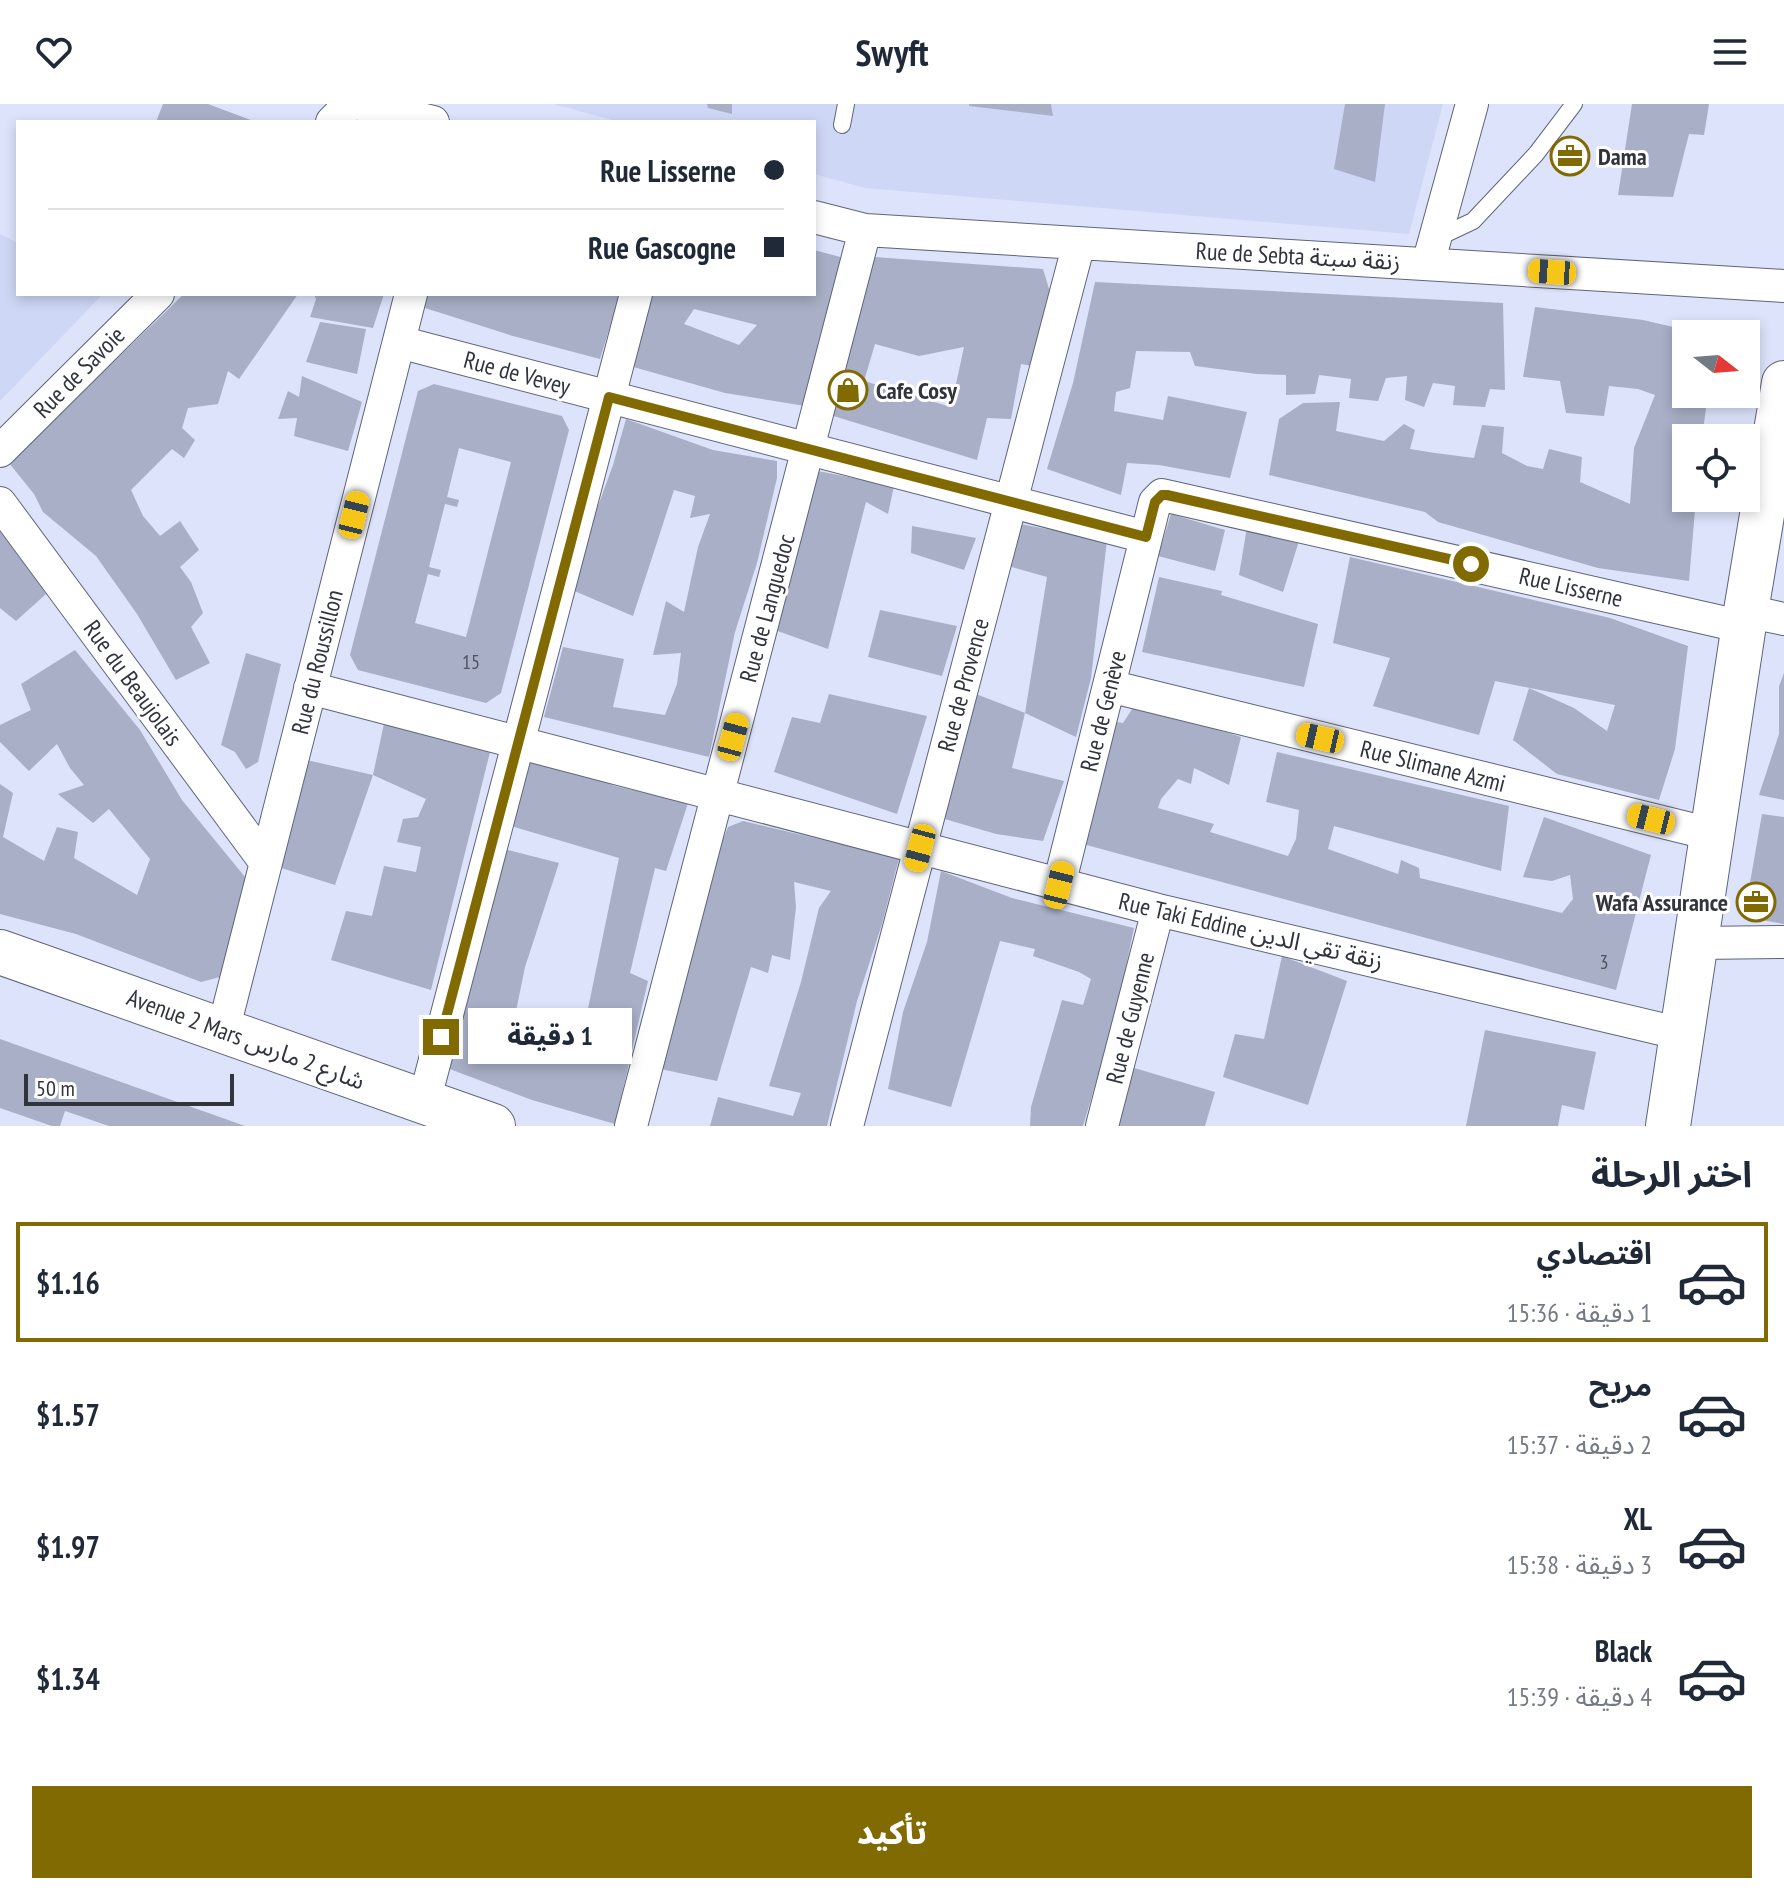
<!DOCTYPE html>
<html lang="ar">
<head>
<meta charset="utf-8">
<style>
	body { margin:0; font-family:"PT Sans Narrow","Noto Sans Arabic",sans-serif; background:#f2f2f3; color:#1f2937; direction:rtl; height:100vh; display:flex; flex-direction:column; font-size:30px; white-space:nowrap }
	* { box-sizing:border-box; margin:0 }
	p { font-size:26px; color:#747a83 }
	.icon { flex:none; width:44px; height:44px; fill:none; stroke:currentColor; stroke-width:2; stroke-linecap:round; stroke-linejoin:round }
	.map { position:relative; height:1022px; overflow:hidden; direction:ltr }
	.side { display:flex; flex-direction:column; background:#fff; flex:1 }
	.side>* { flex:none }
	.guide { position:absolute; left:16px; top:16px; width:800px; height:176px; border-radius:0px; box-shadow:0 4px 12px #0003; direction:rtl; display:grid; align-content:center; height:176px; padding:0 32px; background:#fff }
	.needle { width:52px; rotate:107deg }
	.buttons { position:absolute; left:1672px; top:216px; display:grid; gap:16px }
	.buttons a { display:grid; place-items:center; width:88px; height:88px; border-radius:0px; background:#fff; box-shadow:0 4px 12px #0003; font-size:40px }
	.scale { position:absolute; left:24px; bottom:20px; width:210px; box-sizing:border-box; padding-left:8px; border:4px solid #31343d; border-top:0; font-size:22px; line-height:28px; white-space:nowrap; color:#31343d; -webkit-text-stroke:6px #fff; paint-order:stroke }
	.end { position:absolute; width:36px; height:36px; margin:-18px; border:10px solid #826a03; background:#fff; box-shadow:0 0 0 4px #fff }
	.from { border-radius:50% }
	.bubble { position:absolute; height:56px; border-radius:0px; background:#fff; box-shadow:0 4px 12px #0003; font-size:26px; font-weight:800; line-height:56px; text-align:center; direction:rtl }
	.car { position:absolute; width:24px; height:48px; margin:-24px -12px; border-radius:10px; box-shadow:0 0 6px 2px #0007; background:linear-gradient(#f5c518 24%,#345 0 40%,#f5c518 0 76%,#345 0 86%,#f5c518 0) }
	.guide b { display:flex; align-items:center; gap:28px; height:76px; font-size:30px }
	.guide b+b { border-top:2px solid #e0e1e3 }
	.guide i { width:20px; height:20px; background:#1f2937 }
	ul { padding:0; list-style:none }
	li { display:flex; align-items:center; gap:24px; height:120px; margin:0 16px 12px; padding:0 16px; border:4px solid transparent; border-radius:0px }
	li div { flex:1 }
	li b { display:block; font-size:30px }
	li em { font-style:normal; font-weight:800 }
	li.selected { border-color:#826a03 }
	li>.icon { width:72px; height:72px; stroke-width:1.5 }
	h2 { padding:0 32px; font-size:36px; line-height:96px }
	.cta { display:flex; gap:16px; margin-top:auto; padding:16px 32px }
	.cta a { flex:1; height:92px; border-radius:0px; background:#826a03; color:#fff; font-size:32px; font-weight:800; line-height:92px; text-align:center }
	header { display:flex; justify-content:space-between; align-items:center; height:104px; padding:0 32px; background:#fff; font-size:36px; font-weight:800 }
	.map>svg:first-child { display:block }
	.built { fill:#cfd7f6 }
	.building { fill:#a8afc6; fill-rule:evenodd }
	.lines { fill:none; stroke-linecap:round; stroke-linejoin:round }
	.service-casing { stroke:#5f657a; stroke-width:18 }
	.minor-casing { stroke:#5f657a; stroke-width:34 }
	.secondary-casing { stroke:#5f657a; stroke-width:46 }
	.primary-casing { stroke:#5f657a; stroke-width:46 }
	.service { stroke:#fff; stroke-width:16 }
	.minor { stroke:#fff; stroke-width:32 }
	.secondary { stroke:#fff; stroke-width:44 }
	.primary { stroke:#fff; stroke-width:44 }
	.route { stroke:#826a03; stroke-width:10 }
	.labels { text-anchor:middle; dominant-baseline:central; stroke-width:6; stroke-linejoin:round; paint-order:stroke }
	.number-label { font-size:20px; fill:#4f535f }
	.poi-label { font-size:24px; font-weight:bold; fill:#31343d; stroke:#fff; text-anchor:start }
	.street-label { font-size:24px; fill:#31343d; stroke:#fff }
</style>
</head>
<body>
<header><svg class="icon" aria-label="menu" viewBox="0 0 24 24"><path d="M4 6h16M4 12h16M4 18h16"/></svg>Swyft<svg class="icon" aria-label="heart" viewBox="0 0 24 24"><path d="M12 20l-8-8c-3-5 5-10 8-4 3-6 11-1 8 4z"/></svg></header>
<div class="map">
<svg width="1784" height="1022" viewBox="0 0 1784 1022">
	<rect width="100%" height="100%" fill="#dce3fb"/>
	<path class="built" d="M553,0H1443L1409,130L865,84L814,70V18H620Z
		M0,130L18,139V190H103L0,297Z"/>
	<path class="building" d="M163,0H208L256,18H156Z
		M707,0H732V10L708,4Z
		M969,0H1051L1053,12L969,2Z
		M1345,0H1385L1375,78L1334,65Z
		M1632,0H1709L1704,31L1689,30L1673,93L1618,91Z
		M814,146L844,154L805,302L725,289L630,262L652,190H814ZM694,205L757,221L739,241L684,220Z
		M874,153L1043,165L1050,188L1032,262L1021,260L1011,315L987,314L977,356L827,310ZM875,240L919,252L964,243L951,303L864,277Z
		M1095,178L1503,199L1505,286L1490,285L1485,303L1453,301L1455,282L1433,279L1424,303L1405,296L1407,272L1386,274L1378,297L1349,294L1351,275L1319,271L1315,290L1286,291V271L1257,270L1195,262L1190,248L1136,247L1130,284L1116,288L1114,307L1163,316L1168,292L1247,308L1230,374L1159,361L1127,359L1121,391L1047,365L1073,279Z
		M184,190H298L239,275L228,267L218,300L188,304L182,324L195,336L184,354L172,345L131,386L143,412L160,432L180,417L199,446L180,463L191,478L203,509L191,523L210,559L176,576L137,510L96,452L43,408L34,390L9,359Z
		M314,190H384L373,224L310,213L316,195Z
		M425,190H620L600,255L513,232L422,203Z
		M1535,203L1643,216L1699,229L1686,230V290H1708L1702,334H1686V394H1696L1689,477L1598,464L1438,418L1425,408L1269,371L1279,315L1303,299L1340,298L1336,327L1384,337L1404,320L1415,326L1410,345L1435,349L1474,354L1482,321L1504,323L1502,349L1527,362L1543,365L1549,345L1582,353L1580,378L1630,400L1634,344L1655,291L1638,285L1609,282L1604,312L1566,309L1560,277L1523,273Z
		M320,218L366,225L357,270L306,258Z
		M302,272L362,298L348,347L294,332L297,314L278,315L288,287L299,293Z
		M434,280L562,312L569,326L501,589L486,599L358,566L350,551L418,287ZM459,344L511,358L466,533L415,519L428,470L439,473L441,466L429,463L445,400L457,403L459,396L447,393Z
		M626,315L713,346L777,357V374L757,459L735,528L709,653L544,613L563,543L624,555L613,603L665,611L677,580L681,549L653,551L666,497L684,508L698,443L710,410L690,414L695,392L674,386L633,512L572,486L583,443L613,361Z
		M818,367L894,382L888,410L866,398L828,545L772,525Z
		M1171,410L1225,426L1215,467L1158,452Z
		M1020,420L1107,436L1091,574L1076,633L1025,609L1047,473L1008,462Z
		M912,422L976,434L964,466L911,449Z
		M1247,423L1299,437L1283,488L1239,471Z
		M0,424L46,490L16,517L0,504Z
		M1350,453L1610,514L1688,542L1675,645L1659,696L1557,670L1513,636L1529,584L1574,604L1607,627L1615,601L1495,577L1479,631L1373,602L1390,554L1333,539Z
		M1159,473L1222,487L1221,491L1318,520L1304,583L1142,548Z
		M880,506L957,522L942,572L868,553Z
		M75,546L140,626L182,696L245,773L220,873L201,878L76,830L0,810V680L13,689L3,733L44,757L57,723L78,728L74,754L137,791L150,755L109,705L93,719L58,690L84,681L70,664L57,640L29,667L0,638V621L31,606L21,580Z
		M246,549L281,560L258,658L246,665L235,648L221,641Z
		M1784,569V696L1759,691L1779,630V582Z
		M829,590L927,612L897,710L774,668L792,613L820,619Z
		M976,590L1025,609L1012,664L1064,677L1043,737L996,730L938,713Z
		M1136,599L1241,633L1229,681L1194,664L1191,680L1178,675L1161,695L1158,704L1214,720L1210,728L1288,752L1296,735L1299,706L1266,698L1277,648L1509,702L1501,767L1334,722L1328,745L1398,770L1401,756L1419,764L1420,774L1562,809L1573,795L1570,771L1552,777L1523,773L1544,713L1651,751L1616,886L1083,740L1111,617L1123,619Z
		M385,615L490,648L431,886L331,856L346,807L372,812L384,762L416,768L421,743L397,738L403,715L418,713L426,695L373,671L335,781L275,762L302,655L373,671Z
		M533,651L615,682L688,699L666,767L655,764L630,869L648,877L615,1020L532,996L447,964L504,745L559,759L525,863L515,912L556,927L583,929L619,754L511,722Z
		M1762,710L1784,713V820L1744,813Z
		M743,717L899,754L882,820L857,897L827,1022H710L718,993L793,1012L801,989L769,982L801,878L819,804L831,787L794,778L796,803L790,856L772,851L768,869L751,863L717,977L656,964L710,767L728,723Z
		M941,767L1012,794L1134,824L1116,911L1083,1022H1030L1031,1003L1062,896L1083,901L1091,875L1079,868L1033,852L1035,845L1000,837L951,1003L888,985L903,908L927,838Z
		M1282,852L1347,877L1308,1001L1223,973L1235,930L1264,935Z
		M1485,926L1596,948L1584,1006L1562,1001L1558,1022H1466Z
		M0,935L245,1022H109L65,1007L60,1022H52L0,1004Z
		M1131,963L1215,988L1205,1022H1117Z"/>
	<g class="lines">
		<g class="service-casing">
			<path id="service" d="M842,21L846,0
				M1437,134L1473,117L1536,50L1574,0"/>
		</g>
		<g class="minor-casing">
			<path id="minor" d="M360,0L433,18
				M332,18L350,0
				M814,113L865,126L1784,182
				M1428,160L1472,0
				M399,238L1146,433
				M0,347L158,190
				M0,399L266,759
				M1746,507L1784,515
				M1109,582L1711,730
				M310,584L1158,806L1682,930
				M1059,781L1155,398L1162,391L1744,523
				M1696,839L1784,838
				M223,927L411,190
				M424,998L636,190
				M631,1022L865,126
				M847,1022L1079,139
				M1102,1022L1158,806"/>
		</g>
		<g class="secondary-casing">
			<path id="secondary" d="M0,848L493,1022"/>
		</g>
		<g class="primary-casing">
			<path id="primary" d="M1668,1022L1746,507L1784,279"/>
		</g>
		<use href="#service" class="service"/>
		<use href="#minor" class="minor"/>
		<use href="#secondary" class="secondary"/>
		<use href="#primary" class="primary"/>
	</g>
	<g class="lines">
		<path class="route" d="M441,933L609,293L1146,433L1155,398L1162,391H1167L1471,460"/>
	</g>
	<defs>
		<g id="office-ring" transform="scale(2)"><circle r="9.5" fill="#fff" stroke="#826a03" stroke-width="1.5"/><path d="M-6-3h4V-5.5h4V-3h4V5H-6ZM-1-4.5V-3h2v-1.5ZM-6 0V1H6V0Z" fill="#826a03"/></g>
		<g id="shop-ring" transform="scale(2)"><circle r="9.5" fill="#fff" stroke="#826a03" stroke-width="1.5"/><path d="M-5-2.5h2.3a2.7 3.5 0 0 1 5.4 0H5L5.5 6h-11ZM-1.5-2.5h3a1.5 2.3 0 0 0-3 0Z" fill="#826a03"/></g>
	</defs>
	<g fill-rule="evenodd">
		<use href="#office-ring" x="1570" y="52"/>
		<use href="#shop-ring" x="848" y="286"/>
		<use href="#office-ring" x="1756" y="798"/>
	</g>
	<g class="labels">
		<g class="number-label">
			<text x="471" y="558">15</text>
			<text x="1604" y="858">3</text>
		</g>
		<g class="poi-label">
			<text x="1598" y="52">Dama</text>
			<text x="876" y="286">Cafe Cosy</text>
			<text x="1728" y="798" text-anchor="end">Wafa Assurance</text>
		</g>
		<g class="street-label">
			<text transform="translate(1298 152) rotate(3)">Rue de Sebta زنقة سبتة</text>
			<text transform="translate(79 268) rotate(-45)">Rue de Savoie</text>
			<text transform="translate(517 269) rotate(15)">Rue de Vevey</text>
			<text transform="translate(1571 483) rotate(13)">Rue Lisserne</text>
			<text transform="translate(767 504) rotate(-75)">Rue de Languedoc</text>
			<text transform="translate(317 558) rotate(-76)">Rue du Roussillon</text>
			<text transform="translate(133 579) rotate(54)">Rue du Beaujolais</text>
			<text transform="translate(963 581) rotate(-75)">Rue de Provence</text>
			<text transform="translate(1103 607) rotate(-76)">Rue de Genève</text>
			<text transform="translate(1433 662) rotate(14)">Rue Slimane Azmi</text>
			<text transform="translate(1251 827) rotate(13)">Rue Taki Eddine زنقة تقي الدين</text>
			<text transform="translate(1130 914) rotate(-76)">Rue de Guyenne</text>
			<text transform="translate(246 935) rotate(20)">Avenue 2 Mars شارع 2 مارس</text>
		</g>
	</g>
</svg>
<div class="buttons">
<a><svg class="needle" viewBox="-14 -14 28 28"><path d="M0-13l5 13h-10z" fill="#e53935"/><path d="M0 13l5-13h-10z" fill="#747a83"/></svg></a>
<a><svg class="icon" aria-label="locate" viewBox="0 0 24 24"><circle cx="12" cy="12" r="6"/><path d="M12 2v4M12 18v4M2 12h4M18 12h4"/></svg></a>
</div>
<div class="scale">50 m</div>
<i class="end from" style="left:1471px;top:460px"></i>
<i class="end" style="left:441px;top:933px"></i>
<div class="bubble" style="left:468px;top:904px;width:164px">1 دقيقة</div>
<i class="car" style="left:1552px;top:168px;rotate:274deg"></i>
<i class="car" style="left:354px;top:411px;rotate:14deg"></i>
<i class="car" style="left:733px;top:633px;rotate:15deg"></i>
<i class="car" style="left:1320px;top:634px;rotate:283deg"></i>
<i class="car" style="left:1651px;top:715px;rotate:284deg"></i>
<i class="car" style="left:920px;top:744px;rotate:195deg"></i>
<i class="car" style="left:1059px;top:781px;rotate:14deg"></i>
<div class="guide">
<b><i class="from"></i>Rue Lisserne</b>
<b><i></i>Rue Gascogne</b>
</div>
</div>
<section class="side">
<h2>اختر الرحلة</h2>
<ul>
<li class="selected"><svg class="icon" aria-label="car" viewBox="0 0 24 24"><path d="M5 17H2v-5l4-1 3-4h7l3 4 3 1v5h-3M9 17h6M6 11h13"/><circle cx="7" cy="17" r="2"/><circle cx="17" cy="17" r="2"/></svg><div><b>اقتصادي</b><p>1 دقيقة · 15:36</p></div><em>$1.16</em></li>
<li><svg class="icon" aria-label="car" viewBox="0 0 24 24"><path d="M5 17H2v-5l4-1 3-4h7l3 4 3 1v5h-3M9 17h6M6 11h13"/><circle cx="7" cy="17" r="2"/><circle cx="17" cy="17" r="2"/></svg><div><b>مريح</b><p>2 دقيقة · 15:37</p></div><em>$1.57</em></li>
<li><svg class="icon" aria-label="car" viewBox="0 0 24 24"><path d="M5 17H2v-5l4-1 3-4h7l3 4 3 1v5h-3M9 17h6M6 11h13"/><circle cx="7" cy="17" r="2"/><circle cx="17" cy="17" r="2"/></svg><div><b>XL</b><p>3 دقيقة · 15:38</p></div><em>$1.97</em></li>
<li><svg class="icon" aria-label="car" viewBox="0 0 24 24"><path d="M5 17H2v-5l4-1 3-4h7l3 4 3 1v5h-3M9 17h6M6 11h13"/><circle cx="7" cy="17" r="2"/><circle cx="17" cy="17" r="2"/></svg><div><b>Black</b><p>4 دقيقة · 15:39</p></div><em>$1.34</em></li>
</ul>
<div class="cta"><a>تأكيد</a></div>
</section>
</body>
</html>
